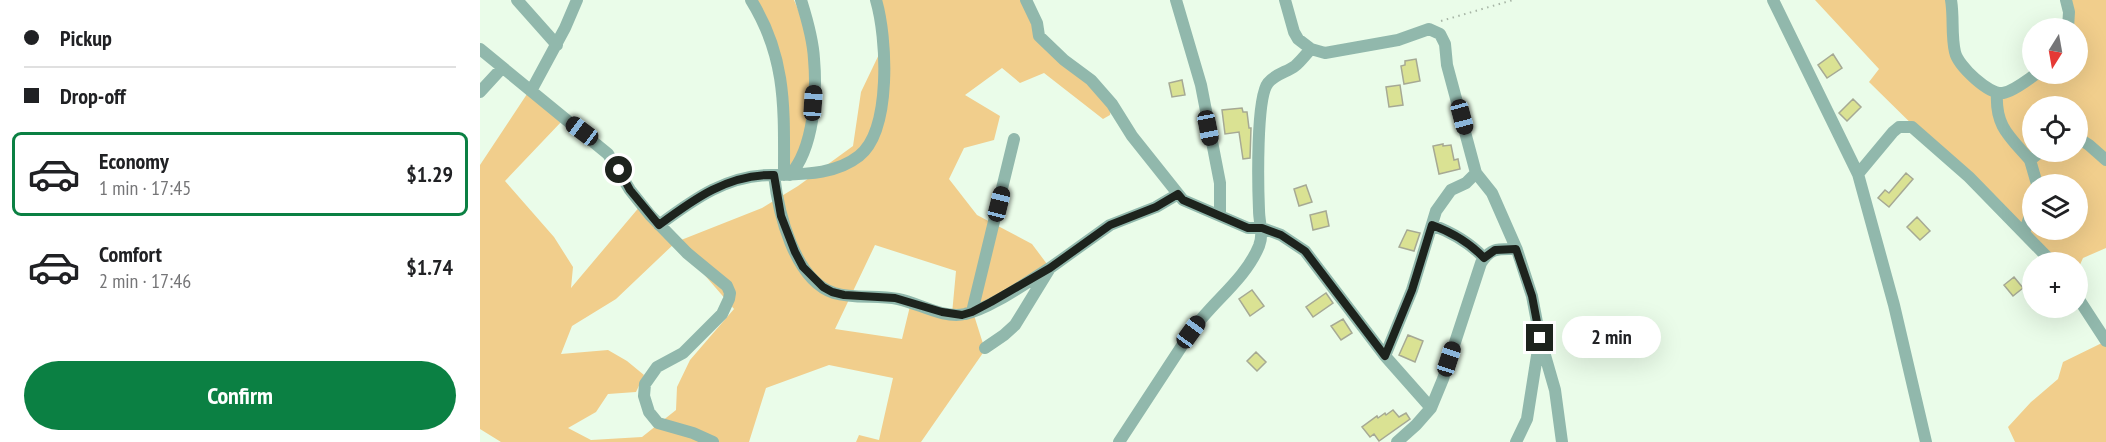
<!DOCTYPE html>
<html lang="en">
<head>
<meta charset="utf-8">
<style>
	body { margin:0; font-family:"PT Sans Narrow",sans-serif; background:#f2f2f2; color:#202124; height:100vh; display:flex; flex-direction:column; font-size:22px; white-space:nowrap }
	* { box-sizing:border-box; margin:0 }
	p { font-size:20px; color:#757577 }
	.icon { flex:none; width:33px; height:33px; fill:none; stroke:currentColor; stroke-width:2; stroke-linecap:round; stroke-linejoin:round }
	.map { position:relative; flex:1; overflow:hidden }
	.details { display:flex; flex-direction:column; background:#fff; width:480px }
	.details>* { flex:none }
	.guide { display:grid; align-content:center; height:132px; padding:0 24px; background:#fff }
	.needle { width:39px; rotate:191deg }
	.buttons { position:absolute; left:1542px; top:18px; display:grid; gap:12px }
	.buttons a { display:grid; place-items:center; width:66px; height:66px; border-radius:50%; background:#fff; box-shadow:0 6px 24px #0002; font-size:30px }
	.end { position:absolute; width:27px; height:27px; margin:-14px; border:8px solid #1d231d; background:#fff; box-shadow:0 0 0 3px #fff }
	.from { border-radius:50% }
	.bubble { position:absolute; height:42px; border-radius:21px; background:#fff; box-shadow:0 6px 24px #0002; font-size:20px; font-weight:700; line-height:42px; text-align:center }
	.car { position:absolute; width:18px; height:36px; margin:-18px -9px; border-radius:8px; box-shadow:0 0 4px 2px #0007; background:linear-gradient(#222 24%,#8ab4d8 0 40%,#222 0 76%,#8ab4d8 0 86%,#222 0) }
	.guide b { display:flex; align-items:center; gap:21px; height:57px; font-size:22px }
	.guide b+b { border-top:2px solid #e0e0e0 }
	.guide i { width:15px; height:15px; background:#202124 }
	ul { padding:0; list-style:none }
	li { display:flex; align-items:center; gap:18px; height:84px; margin:0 12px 9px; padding:0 12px; border:3px solid transparent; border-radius:9px }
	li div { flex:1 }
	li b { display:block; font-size:22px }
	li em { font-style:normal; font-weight:700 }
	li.current { border-color:#0b8043 }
	li>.icon { width:54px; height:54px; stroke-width:1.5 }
	.action { display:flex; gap:12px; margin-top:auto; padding:12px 24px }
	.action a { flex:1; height:69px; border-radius:36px; background:#0b8043; color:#fff; font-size:24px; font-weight:700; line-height:69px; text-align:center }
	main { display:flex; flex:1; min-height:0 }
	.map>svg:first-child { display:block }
	.green { fill:#f1ce8c; fill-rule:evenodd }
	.building { fill:#dae293; stroke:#a6a994; stroke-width:1.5 }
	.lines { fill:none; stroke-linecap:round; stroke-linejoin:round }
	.path { stroke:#a7b5a6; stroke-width:2; stroke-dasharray:1.5 4.5; stroke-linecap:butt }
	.minor { stroke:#91b8ac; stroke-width:12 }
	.route { stroke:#1d231d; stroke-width:8 }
</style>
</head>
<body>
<main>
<section class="details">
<div class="guide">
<b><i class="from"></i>Pickup</b>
<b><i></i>Drop-off</b>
</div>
<ul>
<li class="current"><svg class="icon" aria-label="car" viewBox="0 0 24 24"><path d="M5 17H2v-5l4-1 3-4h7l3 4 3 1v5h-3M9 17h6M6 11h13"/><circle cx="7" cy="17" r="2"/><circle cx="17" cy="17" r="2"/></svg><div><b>Economy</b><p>1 min · 17:45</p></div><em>$1.29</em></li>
<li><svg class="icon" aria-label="car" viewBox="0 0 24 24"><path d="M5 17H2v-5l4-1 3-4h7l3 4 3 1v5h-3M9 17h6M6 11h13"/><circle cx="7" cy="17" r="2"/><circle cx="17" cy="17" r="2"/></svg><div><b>Comfort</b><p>2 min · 17:46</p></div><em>$1.74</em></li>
</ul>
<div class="action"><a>Confirm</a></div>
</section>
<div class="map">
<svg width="1626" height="442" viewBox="0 0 1626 442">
	<rect width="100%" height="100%" fill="#eafce9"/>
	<path class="green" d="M271,0H314L332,42L330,128L310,175L303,91Z
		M396,0H546L559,36L632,104L630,115L623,119L564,73L540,83L522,68L485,95L520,116L514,140L484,148L469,179L497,215L552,244L570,268L493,312L505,350L441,442H376L379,435L399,440L413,378L349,365L286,388L269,442H21L0,429V165L47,94L82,121L25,181L74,237L93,267L91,288L161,205L196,242L282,208L318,186L373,146L381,92L403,46ZM196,242L254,309L210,360L197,387L196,410L162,437L111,440L88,428L116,412L128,394L156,392L164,375L147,361L128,350L81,354L92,326L136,299ZM395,245L476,271L472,314L431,302L422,339L355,329Z
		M1335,0H1471L1474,51L1517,93L1556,74H1598V28H1588L1586,0H1626V248L1603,258L1598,269V262H1572L1389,82L1399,69ZM1552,106H1598V152H1552ZM1552,184H1598V230H1552Z
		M1626,341V442H1535L1528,427L1551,402L1578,379L1583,362Z"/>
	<path class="building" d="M1353,54L1362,68L1347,78L1338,65Z
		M936,59L940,81L924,84L921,66L925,65V61Z
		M702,80L705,95L692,97L689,83Z
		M920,85L923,105L909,107L906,87Z
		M1373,99L1381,107L1367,121L1359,113Z
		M762,108L763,112H767L769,128H771L770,158L763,159L759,132L745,134L742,110Z
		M963,144V146L971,145L974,160L978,159L980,169L959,174L953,146Z
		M1426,173L1433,179L1409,207L1398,198L1405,190L1409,193Z
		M826,185L832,202L819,206L814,189Z
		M846,211L849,226L833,230L830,215Z
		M1437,217L1450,231L1440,240L1427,227Z
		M927,230L940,233L934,251L919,247Z
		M1534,277L1543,288L1533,296L1524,285Z
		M772,290L784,306L770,316L759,299Z
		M846,293L853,303L833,317L826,307Z
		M863,319L872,333L861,340L851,326Z
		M928,335L943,341L935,362L919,355Z
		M776,352L786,362L777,371L767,361Z
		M913,410L919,417L926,413L930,419L899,441L894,434L890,437L882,427L897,416L898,418L905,413L906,415Z"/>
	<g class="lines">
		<path class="path" d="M961,21L1033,0"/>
		<path class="minor" d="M37,0L77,45
			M271,0C307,58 304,109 304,175
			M546,0L557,23L559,36L584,60L611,80L632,104L652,136L703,200L768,228H782L801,235L825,251L905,356L951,408
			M696,0L721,85L740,183V214
			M805,0L814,32L818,39L831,49L845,53L918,40L949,29L960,34L965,44L967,65L996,173L1012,193L1037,250L1052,296L1060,338L1075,390L1082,442
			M1293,0L1378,174
			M1471,0C1474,17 1471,35 1475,52C1478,66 1509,95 1523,93C1534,91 1547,80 1556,74
			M1586,0L1589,12L1588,28
			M0,49L128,154L150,190L170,215L207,253L247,286L250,293L249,299L242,314L203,353L177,367L165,384L164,396L169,412L178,423L213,433L233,442
			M51,91L85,28L97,0
			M0,92L22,68
			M1517,93C1515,126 1529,136 1550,160
			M1598,138L1609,145L1626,160
			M294,175C322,174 355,175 379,156C412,130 407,37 396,0
			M310,175C334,148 337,94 334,59C333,39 327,19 321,0
			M1557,184L1550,160L1560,152
			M179,225C214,199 248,174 294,175C298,211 314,280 354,293C374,299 397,295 418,299C439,303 463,319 485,314C510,309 547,282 570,268L535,325L524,335L505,348
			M952,225C971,232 990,243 1004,258
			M1544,233L1552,210
			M570,268L630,225L676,207L698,194
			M1598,298L1626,341
			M492,312L534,139
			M905,356L932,290L956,211L971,190L986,183L996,173
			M639,442L711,332C732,302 765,280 779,246C784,233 779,223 779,210C778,187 776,98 788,83C795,74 807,72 815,66C821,61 826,54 831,49
			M917,442L936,425L951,408L963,379L1001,263C1011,247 1019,249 1036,249
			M1036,442L1047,419L1059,343
			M1446,442L1414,305L1378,174L1413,132L1419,127H1432L1489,177L1572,262"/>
	</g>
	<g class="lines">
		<path class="route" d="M139,170L150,190L179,225C214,199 248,174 294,175L301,216L315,252L323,267L343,287L352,292L364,295L415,298L462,312L482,315L492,312L511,302L570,268L630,225L676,207L698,194L703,200L768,228H782L801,235L825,251L905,356L932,290L952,225C971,232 990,243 1004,258L1015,250L1036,249L1052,296L1060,338"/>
	</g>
</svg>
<div class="buttons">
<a><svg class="needle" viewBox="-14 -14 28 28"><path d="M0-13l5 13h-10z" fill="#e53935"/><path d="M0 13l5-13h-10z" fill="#757577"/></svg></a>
<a><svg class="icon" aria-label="locate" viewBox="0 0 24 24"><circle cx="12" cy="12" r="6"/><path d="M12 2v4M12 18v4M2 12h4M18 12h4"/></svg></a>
<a><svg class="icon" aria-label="layers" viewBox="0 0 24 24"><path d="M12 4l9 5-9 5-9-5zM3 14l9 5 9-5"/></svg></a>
<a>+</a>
</div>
<i class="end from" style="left:139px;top:170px"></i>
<i class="end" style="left:1060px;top:338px"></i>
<div class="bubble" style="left:1082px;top:316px;width:99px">2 min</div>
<i class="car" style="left:333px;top:103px;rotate:4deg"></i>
<i class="car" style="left:982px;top:117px;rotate:165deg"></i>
<i class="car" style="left:728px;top:128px;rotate:169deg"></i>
<i class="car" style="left:102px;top:131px;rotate:307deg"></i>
<i class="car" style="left:519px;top:204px;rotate:14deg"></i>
<i class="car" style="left:711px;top:332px;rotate:36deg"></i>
<i class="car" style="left:969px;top:359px;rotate:18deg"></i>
</div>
</main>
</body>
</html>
